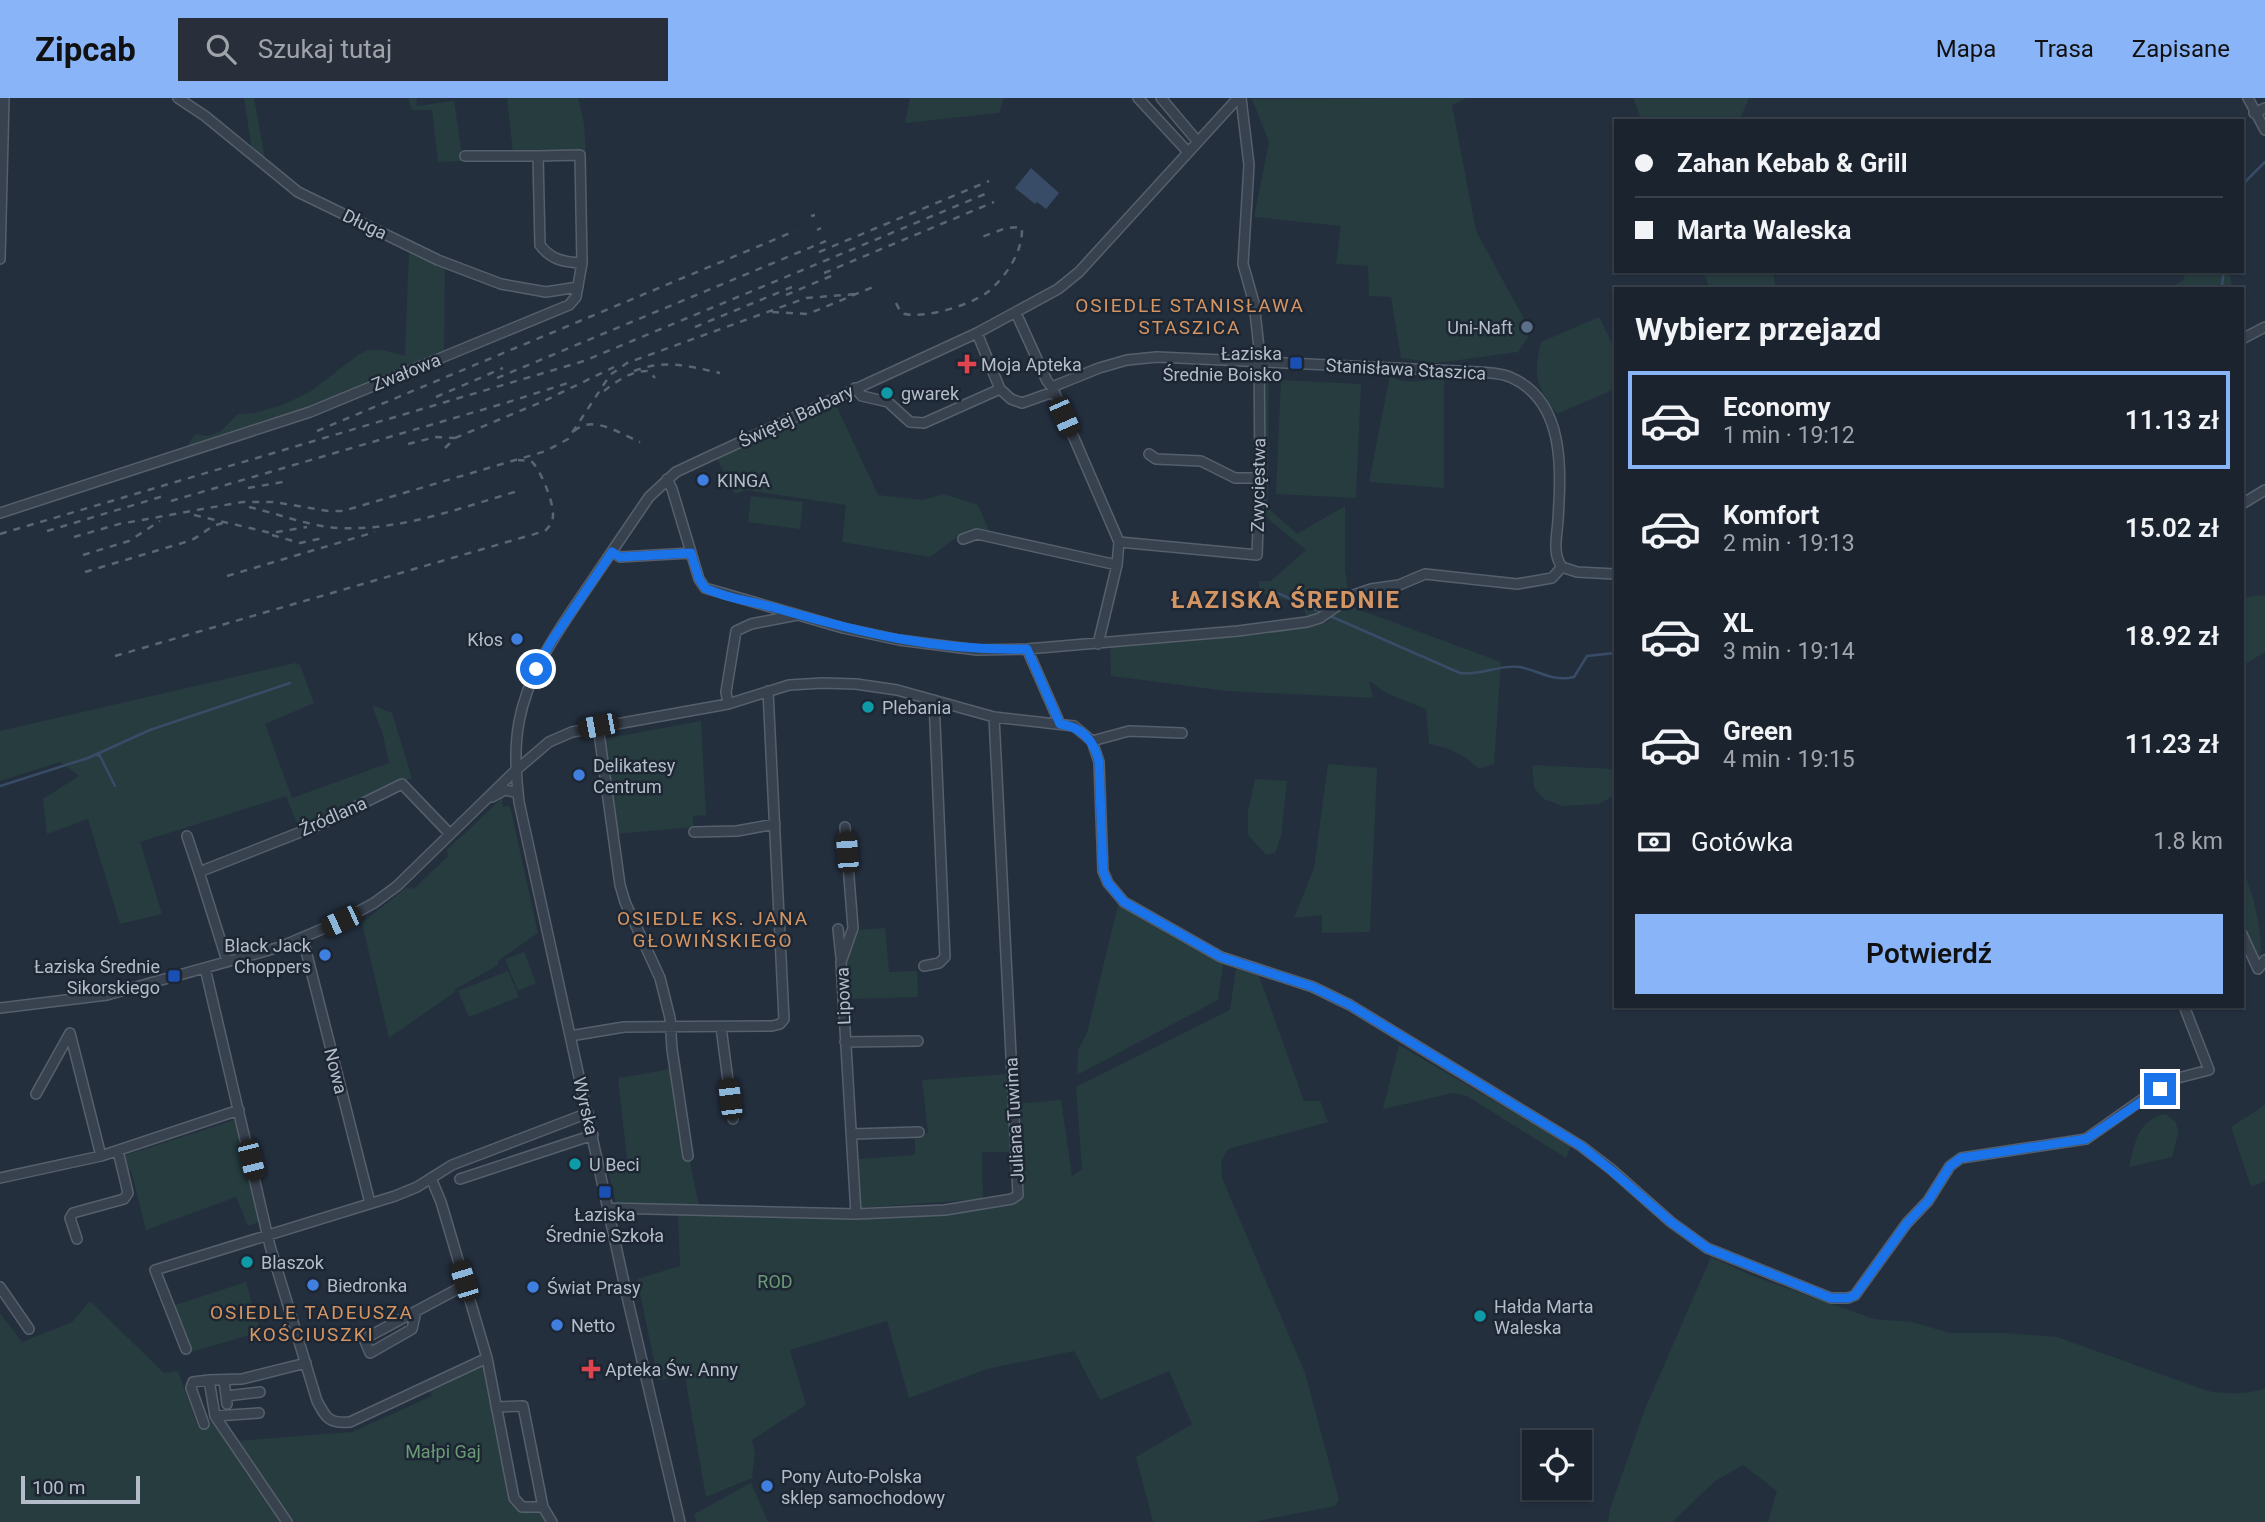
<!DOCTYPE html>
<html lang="pl">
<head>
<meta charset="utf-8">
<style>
	body { margin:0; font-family:Roboto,sans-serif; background:#282f3a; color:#f1f3f6; height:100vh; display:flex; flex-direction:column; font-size:26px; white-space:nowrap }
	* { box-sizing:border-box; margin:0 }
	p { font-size:23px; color:#a0a4aa }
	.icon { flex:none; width:38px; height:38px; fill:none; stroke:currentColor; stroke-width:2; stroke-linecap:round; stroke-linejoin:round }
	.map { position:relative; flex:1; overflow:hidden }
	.panel { position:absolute; left:1614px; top:189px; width:630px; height:721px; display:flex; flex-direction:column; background:#1b232e; border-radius:0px; box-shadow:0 2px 5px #0004,0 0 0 2px #39404a }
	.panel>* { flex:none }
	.banner { position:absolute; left:1614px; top:21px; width:630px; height:154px; border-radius:0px; box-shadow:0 2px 5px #0004,0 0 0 2px #39404a; display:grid; align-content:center; height:154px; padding:0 21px; background:#1b232e }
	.tools { position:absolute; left:1522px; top:1332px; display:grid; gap:14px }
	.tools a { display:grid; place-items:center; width:70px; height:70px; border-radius:0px; background:#1b232e; box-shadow:0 2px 5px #0004,0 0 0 2px #39404a; font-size:35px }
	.scale { position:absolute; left:21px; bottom:18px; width:119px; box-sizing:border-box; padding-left:7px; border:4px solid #b4bcc9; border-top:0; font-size:19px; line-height:24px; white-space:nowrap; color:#b4bcc9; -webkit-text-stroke:5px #1d2633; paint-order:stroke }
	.end { position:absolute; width:32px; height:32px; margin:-16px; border:9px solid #1a73e8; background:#fff; box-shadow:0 0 0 4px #fff }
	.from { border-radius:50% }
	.car { position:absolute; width:21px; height:42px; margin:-21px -10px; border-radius:9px; box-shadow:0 0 5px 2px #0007; background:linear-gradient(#222 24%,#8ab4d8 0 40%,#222 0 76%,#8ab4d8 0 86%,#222 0) }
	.banner b { display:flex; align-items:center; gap:24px; height:66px; font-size:26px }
	.banner b+b { border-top:2px solid #39404a }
	.banner i { width:18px; height:18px; background:#f1f3f6 }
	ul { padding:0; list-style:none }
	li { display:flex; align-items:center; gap:21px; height:98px; margin:0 14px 10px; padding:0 7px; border:4px solid transparent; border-radius:0px }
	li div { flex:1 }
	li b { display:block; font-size:26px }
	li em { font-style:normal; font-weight:600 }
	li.selected { border-color:#8ab4f8 }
	li>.icon { width:63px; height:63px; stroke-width:1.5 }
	h2 { padding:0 21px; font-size:32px; line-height:84px }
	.pay { display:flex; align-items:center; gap:18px; height:77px; padding:0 21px; font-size:26px }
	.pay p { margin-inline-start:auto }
	.action { display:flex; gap:14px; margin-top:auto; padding:14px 21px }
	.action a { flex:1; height:80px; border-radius:0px; background:#8ab4f8; color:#111; font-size:28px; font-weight:600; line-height:80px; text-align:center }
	header { display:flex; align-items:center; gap:42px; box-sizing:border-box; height:98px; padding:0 35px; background:#8ab4f8; color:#111 }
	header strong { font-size:33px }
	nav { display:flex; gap:38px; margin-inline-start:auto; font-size:24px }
	.search { width:490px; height:63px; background:#282f3a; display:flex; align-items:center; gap:18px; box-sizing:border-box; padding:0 24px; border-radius:0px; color:#a0a4aa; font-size:26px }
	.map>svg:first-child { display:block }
	.green { fill:#263c3f }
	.water { fill:#394c67 }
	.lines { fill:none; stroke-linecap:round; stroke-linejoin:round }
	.stream { stroke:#394c67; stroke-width:2.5 }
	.minor-casing { stroke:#565f6c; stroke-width:12 }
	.minor { stroke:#38414e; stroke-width:9 }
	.rail { stroke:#5a6575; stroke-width:2.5; stroke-dasharray:7 7; stroke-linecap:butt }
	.route { stroke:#1a73e8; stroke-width:9 }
	.service-dot { fill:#5c6f8a; stroke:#1d2633; stroke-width:2.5 }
	.transit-dot { fill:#1a4fb4; stroke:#1d2633; stroke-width:2.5 }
	.health-dot { fill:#e0444e; stroke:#1d2633; stroke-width:2.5 }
	.culture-dot { fill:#0f9aa8; stroke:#1d2633; stroke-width:2.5 }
	.shop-dot { fill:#3f7fe0; stroke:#1d2633; stroke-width:2.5 }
	.labels { text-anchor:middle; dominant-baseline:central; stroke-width:5; stroke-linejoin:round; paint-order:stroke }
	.street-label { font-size:18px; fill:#b4bcc9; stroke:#1d2633 }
	.poi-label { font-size:18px; fill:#b4bcc9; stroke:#1d2633; text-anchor:start }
	.park-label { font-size:18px; fill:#6b9a76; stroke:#1d2633 }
	.neighbourhood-label { font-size:19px; letter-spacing:2px; fill:#d59563; stroke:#1d2633 }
	.district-label { font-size:24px; font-weight:bold; letter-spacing:2px; fill:#d59563; stroke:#1d2633 }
</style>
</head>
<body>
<header>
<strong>Zipcab</strong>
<div class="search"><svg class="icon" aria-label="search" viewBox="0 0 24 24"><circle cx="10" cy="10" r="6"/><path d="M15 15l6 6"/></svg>Szukaj tutaj</div>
<nav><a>Mapa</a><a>Trasa</a><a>Zapisane</a></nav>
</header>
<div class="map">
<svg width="2265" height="1424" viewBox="0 0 2265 1424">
	<rect width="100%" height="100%" fill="#242f3e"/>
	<path class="green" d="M244,0H254L266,66L252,53Z
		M408,0H417L416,8L454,3L463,63L438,64L432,12H412Z
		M507,0H578L584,26L586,55H513Z
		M910,0H1004L999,15L905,25Z
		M1466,0L1452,7L1476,133L1523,219L1528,239L1518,254L1437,265L1401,260L1391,199L1369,198L1368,168L1336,166L1341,128L1254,119L1269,44L1252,1Z
		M1633,0H1749L1739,23H1642Z
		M409,152L445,169L444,257L306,311L186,350L195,336L209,338L221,333L238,316L255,315L285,306L311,293L358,257L368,252H383L405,258Z
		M1703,173H1773L1776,191H1710Z
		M2185,173H2230L2232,191H2168L2184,182Z
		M1599,219L1615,251V291L1557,316C1536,287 1533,280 1541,244Z
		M1269,272L1268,410L1297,436L1345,408V471L1348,494L1316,518L1306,521L1304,508C1294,503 1287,502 1276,500C1270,499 1267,496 1259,495V483H1271L1306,452L1261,415L1262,284L1264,273Z
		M1390,277C1407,289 1425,281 1444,280V390L1369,384Z
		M1281,282L1361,286L1356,400L1276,396Z
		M835,305L878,397L922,402L944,396L978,407L990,435C962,428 952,445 930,459L842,444L846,407L746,392L735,396L717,361Z
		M751,398L803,404L800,431L748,424Z
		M2242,494L2246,499L2265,497V554L2242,568Z
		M1344,506L1501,564L1494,666L1479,671C1464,657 1449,649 1429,646L1426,611L1388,596L1369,583L1373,600L1227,593L1111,578L1110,547L1237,537L1326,525Z
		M295,565L300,567L314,605L265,626L292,700L389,665L383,637L372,607L392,615L412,680L298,728L286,698L140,744L162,816L120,826L88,721L47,736L43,701L79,678L60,664L0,683V633Z
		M701,623L706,717L693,718V729L615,736L603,641Z
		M1328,666L1377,670L1370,834L1322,835V817L1294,820L1314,770Z
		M1532,667L1615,671V697L1599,706L1562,708L1544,701L1534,690Z
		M1255,681L1287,683L1281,738L1275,755L1266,757L1248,737V713Z
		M502,700L503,709L510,708L538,835L498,863V867L454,892L455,894C434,908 412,924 389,940L362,825L407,789L414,791L448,758L447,752Z
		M2244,774C2254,799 2265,841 2259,866L2242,829V775Z
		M1118,807L1223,866L1218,902L1077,977L1078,952L1087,935Z
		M885,830L889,874L917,873L918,899L849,901L844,845L857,832Z
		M524,854L536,885L518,893L505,861Z
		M1236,870L1259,878L1304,1003H1320L1328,1024L1228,1051L1221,1064L1222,1080L1305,1275L1339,1402L1335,1408L1252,1424H1153L1136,1359L1192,1326L1169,1273L1100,1302L1074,1253L987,1271L909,1300L887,1223L790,1252L806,1307L752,1342L755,1356L752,1380L706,1399L685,1279L658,1282L637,1181L680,1168L678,1116L857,1119L1018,1103L1016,1006L1061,1002L1072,1078L1082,1071L1076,989L1230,912Z
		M508,873L519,899L469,919L458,893Z
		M1399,947L1571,1048L1566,1060L1467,998L1453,995L1383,1011Z
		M671,971L699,1108L616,1105L608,1073L628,1069L618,980Z
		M1009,976L1014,1054H982L983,1101L859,1110L858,1061L915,1057V1037L928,1035L922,982Z
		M2265,1007V1083L2251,1089L2231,1029Z
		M2166,1016L2176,1024L2178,1035L2172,1059L2129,1069C2135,1044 2138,1021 2166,1016Z
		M235,1022L261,1123L248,1128L236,1099L146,1132L131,1073L125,1072L123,1058Z
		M1711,1159L1753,1178L1874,1221L1912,1224L1950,1235H2006L2057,1239L2208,1293C2226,1296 2248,1297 2265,1290V1424H1768L1777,1393L1743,1367L1715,1383L1672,1424H1608L1610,1411L1645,1311Z
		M246,1184L260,1234L191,1254L172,1208Z
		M90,1203L164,1275L178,1273L198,1329L215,1323L280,1424H0V1215L22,1244L72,1224Z
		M483,1265L512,1406L521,1413L541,1412L546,1424H289L235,1343L352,1334L432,1298L430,1292Z
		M751,1385L768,1424H697L694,1416Z"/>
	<path class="water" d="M1031,70L1059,95L1046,111L1037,104L1035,106L1015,90Z"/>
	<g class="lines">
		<path class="stream" d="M2242,87L2265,64
			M2219,191L2222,187L2224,173
			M1273,493L1460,575C1481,578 1500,566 1520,569C1539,573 1553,584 1574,579L1587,558L1615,555
			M97,657L100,658L115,688
			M0,688L88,660L150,632L290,585"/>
		<g class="minor-casing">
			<path id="minor" d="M178,0L205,18L298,94L438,162L501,186L546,194L578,189
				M1138,0L1188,54
				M1161,0L1198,44
				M2248,0L2265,32
				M2254,15L2265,10
				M538,58L580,57L582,165
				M0,161L4,0
				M1016,215L1047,283L1052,289L1119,444L1117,467L1098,546
				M977,235L1000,291L1011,301L1022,305L1053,294
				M2242,241L2265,229
				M1052,289L1099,270L1127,262L1157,259L1479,274C1489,275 1501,275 1510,279C1566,303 1561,373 1558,422C1557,438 1552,456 1562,469
				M855,290L862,298L888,304L910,324L924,325L1000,291
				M1149,356L1156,361L1201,363L1235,380H1260
				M667,381L672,391L699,481L705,490L843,530L899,542L977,552L1027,551L1238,533L1307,524L1320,520L1351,498L1371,491L1399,487L1425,476L1517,486L1552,480L1562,469
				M2242,406L2265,392
				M0,415L310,314L569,207L576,199L582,165C564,164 551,162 540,147L538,58H465
				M963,441L977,436L1117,467
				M1119,444L1257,457L1260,380L1259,250L1254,205L1243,166L1249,67L1241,0
				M612,454L620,459L691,455
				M1562,469L1577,474L1615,476
				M1027,551L1060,626
				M728,606L726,594L736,533L751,526L797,517
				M598,628L620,787L625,804L660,880L670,920L672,951L688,1058
				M1092,643L1129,633L1182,635
				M492,699L505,692L518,695
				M845,729L853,830L841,864L856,1116
				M694,734L737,733L775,726
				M187,738L199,774
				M838,831L841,859
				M2242,836L2258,871L2265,862
				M303,841L370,1105
				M227,863L199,774L321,726L402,686L450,736
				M924,868L939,865L945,859L934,602
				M205,870L270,1148L317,1303C326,1320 329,1326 350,1324L487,1260L441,1104L431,1080
				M0,910L107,897L280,849L341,823L374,805L397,788L515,673L549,644L572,634L728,606L789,587L823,585L856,586L897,592L994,619L1074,628L1092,643L1099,664L1103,773L1108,785L1124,804L1221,859L1313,889L1350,907L1581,1048L1611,1071L1671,1124L1707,1150L1831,1200H1848L1855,1197L1907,1125L1928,1103L1950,1068L1961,1060L2086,1041L2170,982L2209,972L2184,908
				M721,929L733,1021
				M570,938L624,929L772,928L780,926L784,921L768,593
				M845,944L918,943
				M36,996L70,935L101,1058
				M852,1036L919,1034
				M0,1080L101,1058L239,1012
				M460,1081L593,1037
				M608,1110L856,1116L945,1112L1012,1101L1018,1097L994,619
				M77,1141L70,1120L73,1115L124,1101L128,1095L118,1053
				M0,1189L29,1231
				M416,1213L412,1231L370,1255L364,1241L465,1187
				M186,1251L155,1172L395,1098L417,1089L452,1067L588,1015
				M487,1260L514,1400L522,1409H543L552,1424
				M224,1282L227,1306
				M226,1298L260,1294
				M496,1309L523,1308L543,1409
				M215,1318L259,1315
				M204,1326L191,1290L193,1284L209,1282
				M287,1424L215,1318L209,1282L242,1281L306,1265
				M680,1424L628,1203L519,704C516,677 514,651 519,624C528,575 556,536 583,496C605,464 627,431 649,399L676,374L708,359L977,235L1058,191L1079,174L1238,0"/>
		</g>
		<use href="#minor" class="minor"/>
		<path class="rail" d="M811,118L815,117
			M817,132L821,130
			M819,154L989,83
			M824,175L994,104
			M786,197L836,176
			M896,205L901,215C923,222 972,207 989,193C1006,178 1022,155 1022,132L1020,129L1006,130L979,140
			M772,214L808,216L873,189
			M695,229L792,189
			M634,273C666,261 688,268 720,275
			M497,280L826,143
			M604,293C617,283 632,272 649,273L655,280
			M436,299L503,270
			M317,333L795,133
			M574,333C593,316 620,336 640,344
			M408,346L436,339L455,340
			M445,350L455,340L544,303L614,269
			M248,390L283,384
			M171,403L502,306L568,285
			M249,409C279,416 308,428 339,430C400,433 460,410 518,393
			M194,417L271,435L307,429
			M47,433L167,397
			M0,436L584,263L990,94
			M272,437L300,445L323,440
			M74,439L119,426L242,404H274L328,413H343L546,353L568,341L610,277L627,265L806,200L856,196
			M83,457L129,443L160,423
			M85,474L189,443C204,437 212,424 228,425
			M227,478L375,434
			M115,558L545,433C550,428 553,424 553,417C554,405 540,370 531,363L518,362"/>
	</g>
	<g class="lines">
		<path class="route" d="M536,571L551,544L612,454L620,459L691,455L699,481L705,490C725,500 750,503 772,509C861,535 934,553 1027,551L1060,626C1082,629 1094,642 1099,664L1103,773L1108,785L1124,804L1221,859L1313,889L1350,907L1581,1048L1611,1072L1671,1124L1707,1150L1831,1200H1848L1855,1197L1907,1125L1928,1103L1950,1068L1961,1060L2086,1041L2160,991"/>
	</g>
	<circle class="service-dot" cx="1527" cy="229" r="7"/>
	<g class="transit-dot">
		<rect x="1289" y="258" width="14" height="14" rx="3.5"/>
		<rect x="167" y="871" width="14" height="14" rx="3.5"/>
		<rect x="598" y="1087" width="14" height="14" rx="3.5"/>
	</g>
	<g class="health-dot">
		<path d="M963.5 255.5h7v7h7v7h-7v7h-7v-7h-7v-7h7z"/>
		<path d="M587.5 1260.5h7v7h7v7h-7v7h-7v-7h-7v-7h7z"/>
	</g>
	<g class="culture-dot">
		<circle cx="887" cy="295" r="7"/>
		<circle cx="868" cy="609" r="7"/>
		<circle cx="575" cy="1066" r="7"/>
		<circle cx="247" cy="1164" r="7"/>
		<circle cx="1480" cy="1218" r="7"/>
	</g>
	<g class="shop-dot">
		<circle cx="703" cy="382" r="7"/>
		<circle cx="517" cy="541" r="7"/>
		<circle cx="579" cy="677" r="7"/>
		<circle cx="325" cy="857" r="7"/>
		<circle cx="313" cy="1187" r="7"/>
		<circle cx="533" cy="1189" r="7"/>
		<circle cx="557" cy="1227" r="7"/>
		<circle cx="767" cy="1388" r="7"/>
	</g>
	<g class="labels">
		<g class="street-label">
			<text transform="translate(365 126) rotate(26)">Długa</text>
			<text transform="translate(1406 271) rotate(3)">Stanisława Staszica</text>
			<text transform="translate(406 274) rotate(-22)">Zwałowa</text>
			<text transform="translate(796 318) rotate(-25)">Świętej Barbary</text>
			<text transform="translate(1258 387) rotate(-89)">Zwycięstwa</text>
			<text transform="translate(333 718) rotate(-24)">Źródlana</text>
			<text transform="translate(843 898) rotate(-92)">Lipowa</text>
			<text transform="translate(336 973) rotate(76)">Nowa</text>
			<text transform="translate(586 1008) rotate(77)">Wyrska</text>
			<text transform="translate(1014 1022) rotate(-93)">Juliana Tuwima</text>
		</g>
		<g class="poi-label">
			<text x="1513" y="229" text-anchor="end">Uni-Naft</text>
			<text x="1282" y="255" text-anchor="end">Łaziska<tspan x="1282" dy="21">Średnie Boisko</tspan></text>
			<text x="981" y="266">Moja Apteka</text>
			<text x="901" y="295">gwarek</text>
			<text x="717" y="382">KINGA</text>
			<text x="503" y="541" text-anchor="end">Kłos</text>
			<text x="882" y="609">Plebania</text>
			<text x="593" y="667">Delikatesy<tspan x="593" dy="21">Centrum</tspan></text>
			<text x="311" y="847" text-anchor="end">Black Jack<tspan x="311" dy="21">Choppers</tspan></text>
			<text x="160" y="868" text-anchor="end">Łaziska Średnie<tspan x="160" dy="21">Sikorskiego</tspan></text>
			<text x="589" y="1066">U Beci</text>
			<text x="605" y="1116" text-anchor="middle">Łaziska<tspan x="605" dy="21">Średnie Szkoła</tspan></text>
			<text x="261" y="1164">Blaszok</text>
			<text x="327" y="1187">Biedronka</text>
			<text x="547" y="1189">Świat Prasy</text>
			<text x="1494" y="1208">Hałda Marta<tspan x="1494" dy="21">Waleska</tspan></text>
			<text x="571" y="1227">Netto</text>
			<text x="605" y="1271">Apteka Św. Anny</text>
			<text x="781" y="1378">Pony Auto-Polska<tspan x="781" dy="21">sklep samochodowy</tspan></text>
		</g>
		<g class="park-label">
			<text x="775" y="1183">ROD</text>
			<text x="443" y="1353">Małpi Gaj</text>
		</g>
		<g class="neighbourhood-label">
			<text x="1190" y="207">OSIEDLE STANISŁAWA<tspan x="1190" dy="22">STASZICA</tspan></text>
			<text x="713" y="820">OSIEDLE KS. JANA<tspan x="713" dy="22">GŁOWIŃSKIEGO</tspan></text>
			<text x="312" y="1214">OSIEDLE TADEUSZA<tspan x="312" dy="22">KOŚCIUSZKI</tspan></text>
		</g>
		<g class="district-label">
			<text x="1286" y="502">ŁAZISKA ŚREDNIE</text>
		</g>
	</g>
</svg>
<div class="tools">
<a><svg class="icon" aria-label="locate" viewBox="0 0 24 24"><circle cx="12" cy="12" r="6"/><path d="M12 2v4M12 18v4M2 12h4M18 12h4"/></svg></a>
</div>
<div class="scale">100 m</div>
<i class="end from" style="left:536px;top:571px"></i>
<i class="end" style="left:2160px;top:991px"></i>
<i class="car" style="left:1064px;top:319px;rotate:156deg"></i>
<i class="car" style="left:598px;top:628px;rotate:259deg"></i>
<i class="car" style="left:847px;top:754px;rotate:356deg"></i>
<i class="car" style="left:341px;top:823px;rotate:245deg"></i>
<i class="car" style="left:730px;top:1001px;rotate:353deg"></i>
<i class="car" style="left:251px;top:1062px;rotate:166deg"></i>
<i class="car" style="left:464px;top:1183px;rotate:343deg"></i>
<div class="banner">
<b><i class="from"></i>Zahan Kebab &amp; Grill</b>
<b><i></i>Marta Waleska</b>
</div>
<section class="panel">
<h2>Wybierz przejazd</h2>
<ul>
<li class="selected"><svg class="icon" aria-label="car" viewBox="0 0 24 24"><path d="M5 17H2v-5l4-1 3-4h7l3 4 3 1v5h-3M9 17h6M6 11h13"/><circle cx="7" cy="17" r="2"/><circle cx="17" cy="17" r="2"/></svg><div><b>Economy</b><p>1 min · 19:12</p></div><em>11.13 zł</em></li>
<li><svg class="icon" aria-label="car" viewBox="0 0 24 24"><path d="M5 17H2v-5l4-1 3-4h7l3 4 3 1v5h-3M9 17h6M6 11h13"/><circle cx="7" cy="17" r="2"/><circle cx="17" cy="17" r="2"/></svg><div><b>Komfort</b><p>2 min · 19:13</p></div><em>15.02 zł</em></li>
<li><svg class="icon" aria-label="car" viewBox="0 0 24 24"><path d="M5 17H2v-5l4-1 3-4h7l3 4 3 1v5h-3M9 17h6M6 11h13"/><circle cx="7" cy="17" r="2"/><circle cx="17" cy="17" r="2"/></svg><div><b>XL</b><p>3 min · 19:14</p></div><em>18.92 zł</em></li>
<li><svg class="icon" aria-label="car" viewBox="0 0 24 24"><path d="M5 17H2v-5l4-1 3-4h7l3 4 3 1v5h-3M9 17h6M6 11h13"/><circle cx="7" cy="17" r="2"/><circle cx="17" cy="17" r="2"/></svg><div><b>Green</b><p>4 min · 19:15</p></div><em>11.23 zł</em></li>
</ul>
<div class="pay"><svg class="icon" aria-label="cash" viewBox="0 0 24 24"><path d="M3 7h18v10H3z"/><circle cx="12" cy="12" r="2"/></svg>Gotówka<p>1.8 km</p></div>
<div class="action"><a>Potwierdź</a></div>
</section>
</div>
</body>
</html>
